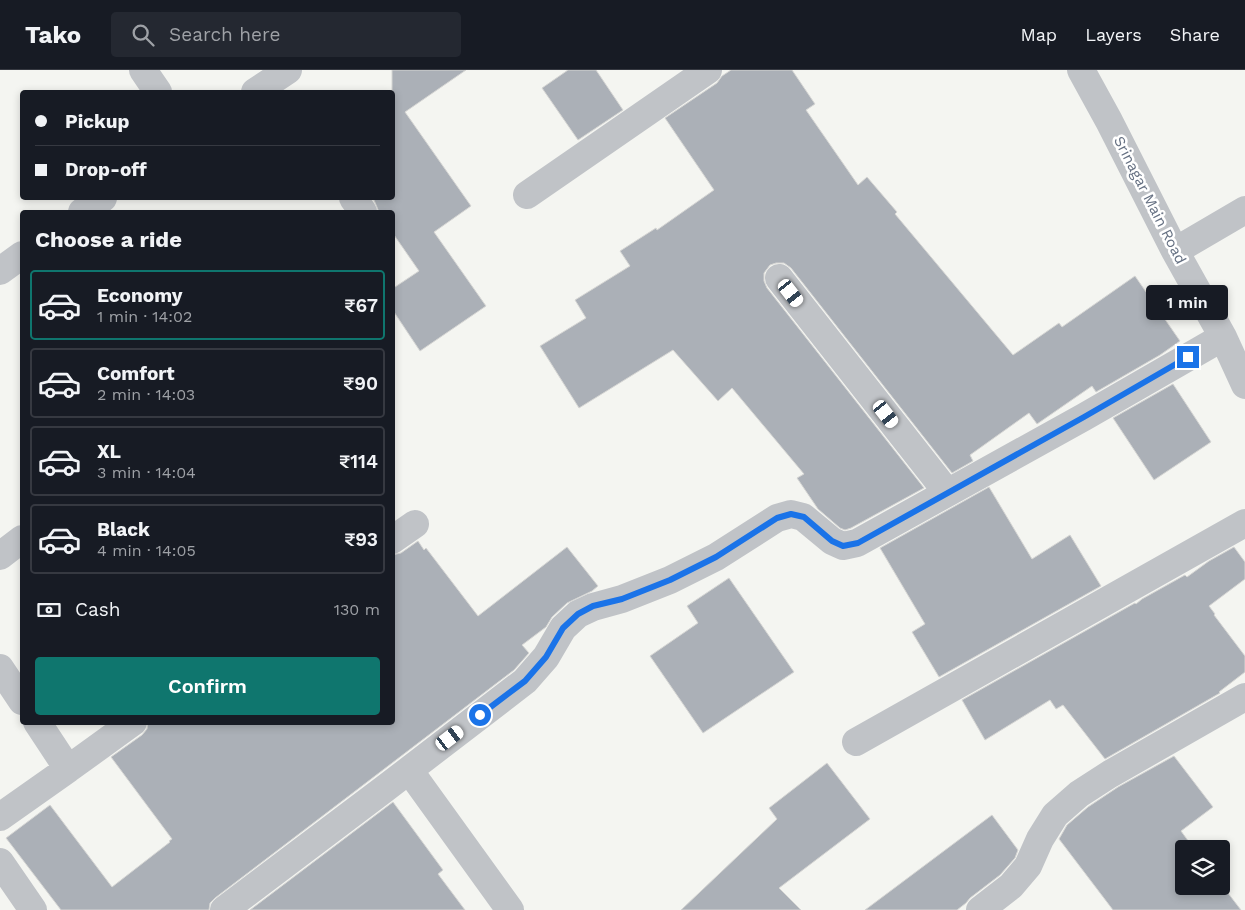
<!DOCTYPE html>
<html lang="en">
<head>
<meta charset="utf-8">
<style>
	body { margin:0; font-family:"Work Sans",sans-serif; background:#242831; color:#f1f3f6; height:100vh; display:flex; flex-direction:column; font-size:19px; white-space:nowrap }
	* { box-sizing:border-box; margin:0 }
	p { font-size:16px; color:#9ea1a6 }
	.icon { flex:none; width:28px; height:28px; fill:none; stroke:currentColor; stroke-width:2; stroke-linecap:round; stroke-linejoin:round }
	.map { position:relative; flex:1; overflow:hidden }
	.side { position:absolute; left:20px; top:140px; width:375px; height:515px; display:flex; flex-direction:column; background:#171b24; border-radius:5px; box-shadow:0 2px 8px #0003 }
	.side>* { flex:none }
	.banner { position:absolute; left:20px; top:20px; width:375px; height:110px; border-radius:5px; box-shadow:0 2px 8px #0003; display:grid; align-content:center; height:110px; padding:0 15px; background:#171b24 }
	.fabs { position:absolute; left:1175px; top:770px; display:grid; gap:10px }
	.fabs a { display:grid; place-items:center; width:55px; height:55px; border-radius:5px; background:#171b24; box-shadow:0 2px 8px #0003; font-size:25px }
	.end { position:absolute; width:22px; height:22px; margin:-11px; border:6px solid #1a73e8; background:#fff; box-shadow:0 0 0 2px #fff }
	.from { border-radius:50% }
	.bubble { position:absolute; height:35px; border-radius:5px; background:#171b24; box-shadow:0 2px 8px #0003; font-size:16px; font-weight:600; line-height:35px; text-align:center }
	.car { position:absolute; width:15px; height:30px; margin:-15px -8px; border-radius:6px; box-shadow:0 0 4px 1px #0007; background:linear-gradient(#fff 24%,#345 0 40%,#fff 0 76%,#345 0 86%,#fff 0) }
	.banner b { display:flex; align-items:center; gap:18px; height:48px; font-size:19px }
	.banner b+b { border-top:1px solid #363941 }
	.banner i { width:12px; height:12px; background:#f1f3f6 }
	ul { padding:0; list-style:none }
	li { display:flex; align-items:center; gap:15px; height:70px; margin:0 10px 8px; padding:0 5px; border:2px solid #363941; border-radius:5px }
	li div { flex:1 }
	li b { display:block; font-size:19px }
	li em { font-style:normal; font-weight:600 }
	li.on { border-color:#0f766e }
	li>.icon { width:45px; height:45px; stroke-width:1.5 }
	h2 { padding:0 15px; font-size:22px; line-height:60px }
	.pay { display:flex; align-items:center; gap:12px; height:55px; padding:0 15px; font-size:19px }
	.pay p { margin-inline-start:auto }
	.action { display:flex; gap:10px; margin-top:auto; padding:10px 15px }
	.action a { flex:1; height:58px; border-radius:5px; background:#0f766e; color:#fff; font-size:20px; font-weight:600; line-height:58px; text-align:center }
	header { display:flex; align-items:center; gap:30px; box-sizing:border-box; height:70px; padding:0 25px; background:#171b24; border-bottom:1px solid #363941 }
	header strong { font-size:24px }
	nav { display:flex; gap:28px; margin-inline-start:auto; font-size:18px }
	.search { width:350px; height:45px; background:#242831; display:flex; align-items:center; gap:12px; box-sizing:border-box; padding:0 18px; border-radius:5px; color:#9ea1a6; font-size:19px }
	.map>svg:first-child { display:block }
	.building { fill:#abb0b7; stroke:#d6d6d4 }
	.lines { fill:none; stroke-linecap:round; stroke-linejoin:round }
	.street { stroke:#c0c3c7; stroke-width:28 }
	.route { stroke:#1a73e8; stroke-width:6 }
	.labels { text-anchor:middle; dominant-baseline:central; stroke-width:5; stroke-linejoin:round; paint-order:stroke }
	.street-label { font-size:15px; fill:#657082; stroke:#fff }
</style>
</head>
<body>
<header>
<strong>Tako</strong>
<div class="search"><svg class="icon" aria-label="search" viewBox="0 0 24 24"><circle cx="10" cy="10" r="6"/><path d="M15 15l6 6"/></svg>Search here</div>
<nav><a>Map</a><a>Layers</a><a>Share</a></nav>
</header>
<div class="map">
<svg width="1245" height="840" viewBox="0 0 1245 840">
	<rect width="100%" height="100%" fill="#f4f5f1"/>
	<path class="building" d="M392,0H466L405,42L471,136L434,162L486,236L420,281L392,239V219L419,201L392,162V142H379L374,130L377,128H392Z
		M568,0H596L623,40L578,70L542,18Z
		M731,0H792L815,34L806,40L858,115L867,107L897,142L895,144L1013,285L1059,253L1062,257L1135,206L1180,271L1160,285L1096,322L1092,316L1037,354L1029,343L970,385L973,391L952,403L791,198L784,193H776L770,195L764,203V211L767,218L924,418L851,458L845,460L840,458L818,439L797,408L804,404L732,318L718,331L673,280L579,338L540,276L586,248L575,230L630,196L620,181L656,158L657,160L714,120L665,48L717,13L722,6Z
		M1173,314L1211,372L1154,410L1113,348Z
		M989,417L1032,489L1070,465L1101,516L939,607L912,562L925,554L880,478Z
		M418,471L424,480L426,478L478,546L567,477L598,516L592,521L567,533L552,547L546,557L522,575L529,583L514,600L215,828L210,833L209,840H61L6,768L50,735L112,817L170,772L169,771L172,769L111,687L142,665L147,659L148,652H392V485L401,483Z
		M1234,477L1245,492V509L1209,536L1215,544L1214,545L1245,586V602L1219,622L1220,623L1105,689L1063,635L1056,639L1050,630L985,670L962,630L1135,533L1136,534L1142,529L1185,505L1187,507L1209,491Z
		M729,508L794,602L703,663L650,586L698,553L687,536Z
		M1174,686L1213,737L1181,761L1194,779H1184V816H1221V814L1241,840H1113L1059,769L1067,755L1088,737L1118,717Z
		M827,693L870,749L779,818L801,840H681L777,749L769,738Z
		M393,732L443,800L438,804L465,840H250Z
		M992,745L1018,780L1015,788L1000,805L970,828L966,833L957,840H865Z"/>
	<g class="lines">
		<path class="street" d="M143,0L158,22
			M1081,0L1109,51L1175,181L1223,267L1245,315
			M255,22L288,0
			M527,125L708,0
			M353,128L363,142
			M82,142L103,128
			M1175,181L1245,140
			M0,201L22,185
			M779,208L947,422
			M392,470L415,454
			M0,486L22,469
			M0,598L22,631
			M856,672L1245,453
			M68,699L133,652
			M409,700L510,840
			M0,747L68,699L37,652
			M0,792L33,840
			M224,840L383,720L525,611L546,587L563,558L578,544L593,537L622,529L670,510L716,487L777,448L791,444L803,447L832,471L843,476L857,473L1084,347L1223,267
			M980,840L1011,816L1028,796L1040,769L1055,745L1079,724L1110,704L1245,627"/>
	</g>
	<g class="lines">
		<path class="route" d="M480,645L525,611L546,587L563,558L578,544L593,536L622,529L670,510L716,487L777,448L791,444L804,447L832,471L843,476L858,473L1084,347L1188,287"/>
	</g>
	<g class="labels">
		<g class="street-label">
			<text transform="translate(1150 130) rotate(63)">Srinagar Main Road</text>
		</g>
	</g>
</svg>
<div class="fabs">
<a><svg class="icon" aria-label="layers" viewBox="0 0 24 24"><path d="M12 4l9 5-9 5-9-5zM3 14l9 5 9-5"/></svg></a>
</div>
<i class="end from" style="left:480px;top:645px"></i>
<i class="end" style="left:1188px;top:287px"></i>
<div class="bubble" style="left:1146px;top:215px;width:82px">1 min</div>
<i class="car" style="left:791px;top:223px;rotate:142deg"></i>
<i class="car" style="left:886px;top:344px;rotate:142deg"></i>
<i class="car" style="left:450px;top:668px;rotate:53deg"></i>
<div class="banner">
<b><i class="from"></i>Pickup</b>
<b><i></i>Drop-off</b>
</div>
<section class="side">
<h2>Choose a ride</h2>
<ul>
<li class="on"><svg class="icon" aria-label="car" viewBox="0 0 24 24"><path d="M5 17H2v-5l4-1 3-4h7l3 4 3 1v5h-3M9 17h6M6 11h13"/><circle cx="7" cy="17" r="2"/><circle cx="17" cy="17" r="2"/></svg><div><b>Economy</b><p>1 min · 14:02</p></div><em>₹67</em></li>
<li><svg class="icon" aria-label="car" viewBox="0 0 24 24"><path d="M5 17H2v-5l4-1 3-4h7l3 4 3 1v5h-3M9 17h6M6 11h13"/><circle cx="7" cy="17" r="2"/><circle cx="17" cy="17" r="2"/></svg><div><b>Comfort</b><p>2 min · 14:03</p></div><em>₹90</em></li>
<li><svg class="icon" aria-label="car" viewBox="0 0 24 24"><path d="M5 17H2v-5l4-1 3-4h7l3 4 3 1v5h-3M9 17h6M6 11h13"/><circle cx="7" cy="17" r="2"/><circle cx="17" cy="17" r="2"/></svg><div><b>XL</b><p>3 min · 14:04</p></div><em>₹114</em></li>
<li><svg class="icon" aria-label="car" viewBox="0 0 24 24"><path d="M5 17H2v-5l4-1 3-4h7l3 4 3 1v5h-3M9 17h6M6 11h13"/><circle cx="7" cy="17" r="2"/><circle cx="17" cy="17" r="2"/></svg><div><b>Black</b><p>4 min · 14:05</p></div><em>₹93</em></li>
</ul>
<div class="pay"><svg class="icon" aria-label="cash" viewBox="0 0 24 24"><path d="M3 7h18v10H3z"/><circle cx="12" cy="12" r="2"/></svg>Cash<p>130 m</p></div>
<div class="action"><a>Confirm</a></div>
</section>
</div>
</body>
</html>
